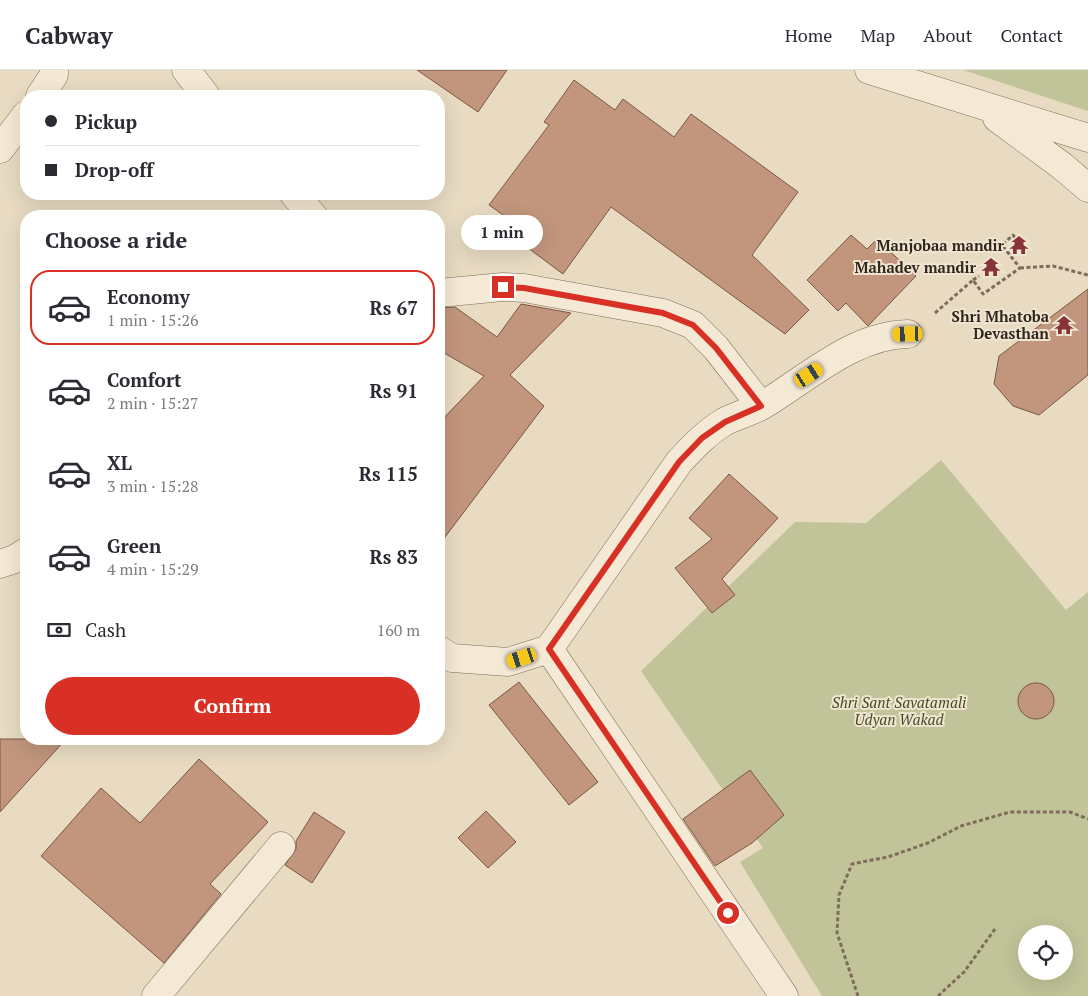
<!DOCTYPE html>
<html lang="en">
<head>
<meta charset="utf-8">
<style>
	body { margin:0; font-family:"PT Serif",serif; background:#f7f7f7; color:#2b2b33; height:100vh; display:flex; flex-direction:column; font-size:19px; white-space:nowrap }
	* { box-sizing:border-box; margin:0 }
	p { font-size:16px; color:#7c7c81 }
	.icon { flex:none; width:28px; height:28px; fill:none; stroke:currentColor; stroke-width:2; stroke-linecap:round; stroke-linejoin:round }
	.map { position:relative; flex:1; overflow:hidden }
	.drawer { position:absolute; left:20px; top:140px; width:425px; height:535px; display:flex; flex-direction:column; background:#fff; border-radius:20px; box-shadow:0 5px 20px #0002 }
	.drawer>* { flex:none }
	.top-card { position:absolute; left:20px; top:20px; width:425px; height:110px; border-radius:20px; box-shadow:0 5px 20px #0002; display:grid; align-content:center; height:110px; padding:0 25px; background:#fff }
	.buttons { position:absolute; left:1018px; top:855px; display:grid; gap:10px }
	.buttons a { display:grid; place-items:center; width:55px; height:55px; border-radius:50%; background:#fff; box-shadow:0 5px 20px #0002; font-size:25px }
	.end { position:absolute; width:22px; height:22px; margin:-11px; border:6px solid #d93025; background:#fff; box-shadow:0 0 0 2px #fff }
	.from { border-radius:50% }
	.bubble { position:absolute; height:35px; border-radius:18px; background:#fff; box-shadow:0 5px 20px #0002; font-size:16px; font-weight:700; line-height:35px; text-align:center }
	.car { position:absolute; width:15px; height:30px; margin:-15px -8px; border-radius:6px; box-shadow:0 0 4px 1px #0007; background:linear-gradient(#f5c518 24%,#345 0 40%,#f5c518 0 76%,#345 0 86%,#f5c518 0) }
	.top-card b { display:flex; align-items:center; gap:18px; height:48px; font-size:19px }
	.top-card b+b { border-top:1px solid #e1e1e2 }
	.top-card i { width:12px; height:12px; background:#2b2b33 }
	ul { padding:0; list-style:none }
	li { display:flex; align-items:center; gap:15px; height:75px; margin:0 10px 8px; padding:0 15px; border:2px solid transparent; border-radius:20px }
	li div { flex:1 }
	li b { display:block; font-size:19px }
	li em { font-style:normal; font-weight:700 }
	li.on { border-color:#d93025 }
	li>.icon { width:45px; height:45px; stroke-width:1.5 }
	h2 { padding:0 25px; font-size:22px; line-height:60px }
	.pay { display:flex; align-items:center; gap:12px; height:55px; padding:0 25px; font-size:19px }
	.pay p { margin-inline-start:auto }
	.cta { display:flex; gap:10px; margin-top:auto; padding:10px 25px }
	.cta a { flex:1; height:58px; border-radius:30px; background:#d93025; color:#fff; font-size:20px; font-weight:700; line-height:58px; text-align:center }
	header { display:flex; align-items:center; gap:30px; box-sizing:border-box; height:70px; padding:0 25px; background:#fff; border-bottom:1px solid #e1e1e2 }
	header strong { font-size:24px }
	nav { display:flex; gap:28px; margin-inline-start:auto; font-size:18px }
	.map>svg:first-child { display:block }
	.green { fill:#c1c498; fill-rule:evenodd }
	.building { fill:#c1967c; stroke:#7b5744 }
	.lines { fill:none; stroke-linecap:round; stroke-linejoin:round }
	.minor-casing { stroke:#7f6d5c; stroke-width:29 }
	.path { stroke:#7f6d5c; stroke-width:3; stroke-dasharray:4 2.5; stroke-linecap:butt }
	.minor { stroke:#f4e9d4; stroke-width:28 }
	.route { stroke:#d93025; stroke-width:6 }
	.labels { text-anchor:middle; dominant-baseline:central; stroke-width:4; stroke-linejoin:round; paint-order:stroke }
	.poi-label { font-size:15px; font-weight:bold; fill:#31261e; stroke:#f0e5d1; text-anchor:end }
	.park-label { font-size:15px; font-style:italic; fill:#444b27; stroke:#f0e5d1 }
</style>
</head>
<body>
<header>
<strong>Cabway</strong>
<nav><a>Home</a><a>Map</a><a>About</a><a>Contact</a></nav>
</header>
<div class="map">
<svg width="1088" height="926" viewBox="0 0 1088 926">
	<rect width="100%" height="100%" fill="#e8dbc2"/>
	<path class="green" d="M963,0H1088V41Z
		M941,390L1066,540L1088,522V926H822L740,792L763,778L641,601L795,452L866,453ZM1026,864H1064V901H1026Z"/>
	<path class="building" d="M417,0H507L478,42Z
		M574,10L615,40L623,29L674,67L691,44L798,122L752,185L809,240L785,264L611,137L563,204L524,175L531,165L489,135L549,55L544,52Z
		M851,165L867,179L877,169L916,206L868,256L846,233L838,241L807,210Z
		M1088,219V305L1039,345L1013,336L994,314L999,286Z
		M521,234L571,243L510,305L544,336L439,475V353L484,306L439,280V238L455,237L497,267Z
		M729,404L778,448L722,509L735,525L712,543L675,498L712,469L689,448Z
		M519,612L598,712L569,735L489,635Z
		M1018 631a18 18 0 1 1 36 0a18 18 0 1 1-36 0Z
		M0,669H66L0,742Z
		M199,689L268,752L210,814L221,824L164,893L41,786L101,718L140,753Z
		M750,700L784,745L752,773L715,796L683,749Z
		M486,741L516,772L488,798L458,768Z
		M314,742L345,762L312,813L285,795L296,779V771Z"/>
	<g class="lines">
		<g class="minor-casing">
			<path id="minor" d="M186,0L206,26
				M869,0L1088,68
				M40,26L54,5V0
				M997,48L1062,96L1088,118
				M0,79L26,45
				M294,124L313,146
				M439,223L503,217L524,218L663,243L693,255L716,278L761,336
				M0,494L15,489L26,482
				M439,580L452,588L508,592L549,579
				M156,926L281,776
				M784,926L549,579L679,392C693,377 706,363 724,352C737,345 751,342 763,335C808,308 853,265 908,264"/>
		</g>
		<path class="path" d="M1020,198L1053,196L1088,205
			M973,210L979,206
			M935,243L973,210L983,224L1020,198L1002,175L1013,165L1016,169
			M858,926L837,863L839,825L852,794L888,787L928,773L961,756L1010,742H1070L1088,749
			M938,926L964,902L995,859"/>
		<use href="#minor" class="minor"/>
	</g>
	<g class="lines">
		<path class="route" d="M503,217L524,218L663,243L693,255L716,278L761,336L725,352L702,368L679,392L549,579L728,843"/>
	</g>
	<defs>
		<g id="temple-bare" transform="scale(1.5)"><path d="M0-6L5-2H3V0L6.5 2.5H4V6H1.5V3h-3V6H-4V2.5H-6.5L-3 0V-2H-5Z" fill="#873338" stroke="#f0e5d1" stroke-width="2.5" paint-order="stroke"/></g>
	</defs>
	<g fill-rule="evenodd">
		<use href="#temple-bare" x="1019" y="175"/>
		<use href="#temple-bare" x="991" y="197"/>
		<use href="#temple-bare" x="1064" y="255"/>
	</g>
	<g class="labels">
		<g class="poi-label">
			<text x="1004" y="175">Manjobaa mandir</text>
			<text x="976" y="197">Mahadev mandir</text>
			<text x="1049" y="246">Shri Mhatoba<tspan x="1049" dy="17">Devasthan</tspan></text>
		</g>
		<g class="park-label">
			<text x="899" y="632">Shri Sant Savatamali<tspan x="899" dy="17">Udyan Wakad</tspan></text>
		</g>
	</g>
</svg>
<div class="buttons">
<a><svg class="icon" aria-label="locate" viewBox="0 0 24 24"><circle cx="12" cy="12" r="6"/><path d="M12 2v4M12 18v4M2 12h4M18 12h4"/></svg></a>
</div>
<i class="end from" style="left:728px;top:843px"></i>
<i class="end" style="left:503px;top:217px"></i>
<div class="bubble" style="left:461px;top:145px;width:82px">1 min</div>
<i class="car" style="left:908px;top:264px;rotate:268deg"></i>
<i class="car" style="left:809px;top:305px;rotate:57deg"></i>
<i class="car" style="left:522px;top:588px;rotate:252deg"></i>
<div class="top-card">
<b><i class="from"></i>Pickup</b>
<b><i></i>Drop-off</b>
</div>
<section class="drawer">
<h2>Choose a ride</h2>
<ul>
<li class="on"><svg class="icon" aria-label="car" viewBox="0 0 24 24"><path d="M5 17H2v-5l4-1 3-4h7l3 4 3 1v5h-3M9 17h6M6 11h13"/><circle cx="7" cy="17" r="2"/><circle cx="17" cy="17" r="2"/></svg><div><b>Economy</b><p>1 min · 15:26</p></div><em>Rs 67</em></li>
<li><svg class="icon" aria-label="car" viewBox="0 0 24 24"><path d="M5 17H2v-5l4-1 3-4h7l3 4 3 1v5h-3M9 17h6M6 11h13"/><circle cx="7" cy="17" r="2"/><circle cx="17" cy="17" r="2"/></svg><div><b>Comfort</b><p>2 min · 15:27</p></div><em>Rs 91</em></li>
<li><svg class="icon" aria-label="car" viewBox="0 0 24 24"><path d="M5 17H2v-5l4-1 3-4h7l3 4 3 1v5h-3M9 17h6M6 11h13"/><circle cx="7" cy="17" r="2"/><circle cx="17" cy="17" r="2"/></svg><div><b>XL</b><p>3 min · 15:28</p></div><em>Rs 115</em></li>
<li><svg class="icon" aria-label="car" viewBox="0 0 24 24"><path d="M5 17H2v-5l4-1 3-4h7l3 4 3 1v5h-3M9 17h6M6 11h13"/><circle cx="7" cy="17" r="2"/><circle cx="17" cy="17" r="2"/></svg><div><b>Green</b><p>4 min · 15:29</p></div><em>Rs 83</em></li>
</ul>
<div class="pay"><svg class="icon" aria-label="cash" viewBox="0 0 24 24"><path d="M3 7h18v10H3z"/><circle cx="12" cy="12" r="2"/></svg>Cash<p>160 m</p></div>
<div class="cta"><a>Confirm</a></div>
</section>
</div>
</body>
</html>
